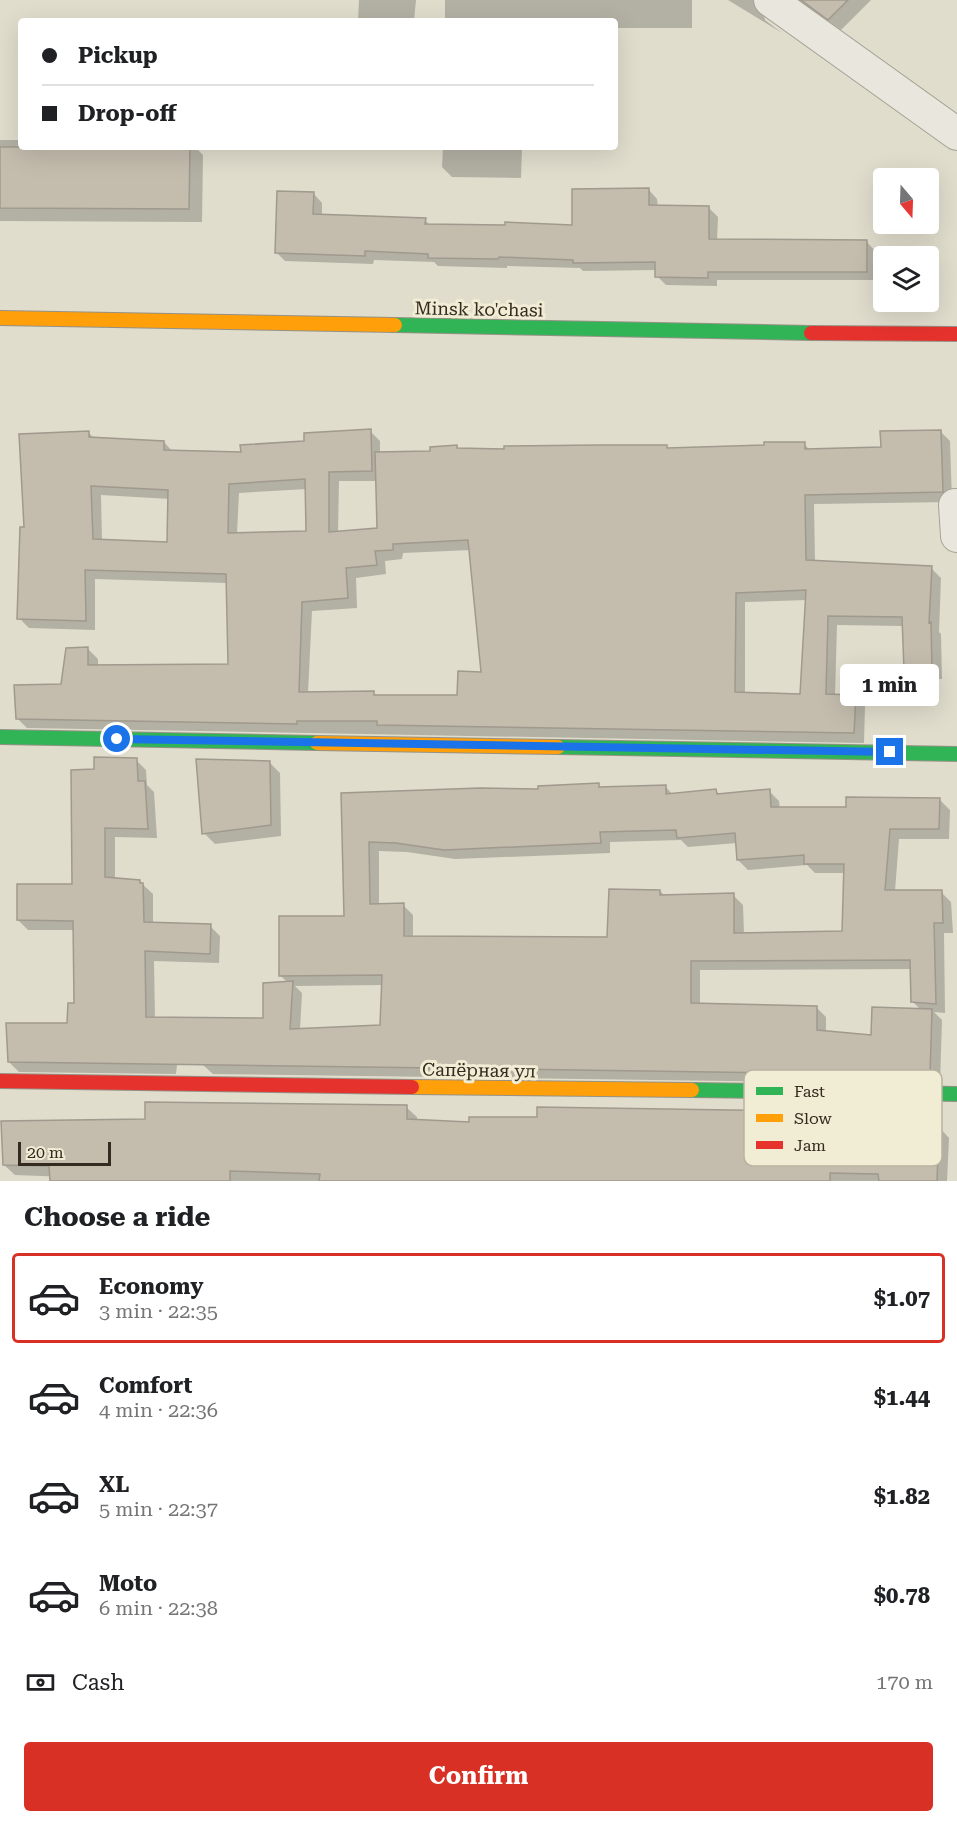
<!DOCTYPE html>
<html lang="en">
<head>
<meta charset="utf-8">
<style>
	body { margin:0; font-family:"Roboto Serif",serif; background:#f6f6f6; color:#202124; height:100vh; display:flex; flex-direction:column; font-size:22px; white-space:nowrap }
	* { box-sizing:border-box; margin:0 }
	p { font-size:20px; color:#757577 }
	.icon { flex:none; width:33px; height:33px; fill:none; stroke:currentColor; stroke-width:2; stroke-linecap:round; stroke-linejoin:round }
	.map { position:relative; height:1181px; overflow:hidden }
	.side { display:flex; flex-direction:column; background:#fff; flex:1 }
	.side>* { flex:none }
	.top-card { position:absolute; left:18px; top:18px; width:600px; height:132px; border-radius:6px; box-shadow:0 6px 24px #0002; display:grid; align-content:center; height:132px; padding:0 24px; background:#fff }
	.needle { width:39px; rotate:161deg }
	.buttons { position:absolute; left:873px; top:168px; display:grid; gap:12px }
	.buttons a { display:grid; place-items:center; width:66px; height:66px; border-radius:6px; background:#fff; box-shadow:0 6px 24px #0002; font-size:30px }
	.scale { position:absolute; left:18px; bottom:15px; width:93px; box-sizing:border-box; padding-left:6px; border:3px solid #332b1f; border-top:0; font-size:16px; line-height:21px; white-space:nowrap; color:#332b1f; -webkit-text-stroke:4px #f1ecd4; paint-order:stroke }
	.end { position:absolute; width:27px; height:27px; margin:-14px; border:8px solid #1a73e8; background:#fff; box-shadow:0 0 0 3px #fff }
	.from { border-radius:50% }
	.bubble { position:absolute; height:42px; border-radius:6px; background:#fff; box-shadow:0 6px 24px #0002; font-size:20px; font-weight:700; line-height:42px; text-align:center }
	.top-card b { display:flex; align-items:center; gap:21px; height:57px; font-size:22px }
	.top-card b+b { border-top:2px solid #e0e0e0 }
	.top-card i { width:15px; height:15px; background:#202124 }
	ul { padding:0; list-style:none }
	li { display:flex; align-items:center; gap:18px; height:90px; margin:0 12px 9px; padding:0 12px; border:3px solid transparent; border-radius:6px }
	li div { flex:1 }
	li b { display:block; font-size:22px }
	li em { font-style:normal; font-weight:700 }
	li.on { border-color:#d93025 }
	li>.icon { width:54px; height:54px; stroke-width:1.5 }
	h2 { padding:0 24px; font-size:27px; line-height:72px }
	.pay { display:flex; align-items:center; gap:15px; height:66px; padding:0 24px; font-size:22px }
	.pay p { margin-inline-start:auto }
	.action { display:flex; gap:12px; margin-top:auto; padding:12px 24px }
	.action a { flex:1; height:69px; border-radius:6px; background:#d93025; color:#fff; font-size:24px; font-weight:700; line-height:69px; text-align:center }
	.map>svg:first-child { display:block }
	.shadow { fill:#0003; fill-rule:evenodd }
	.building { fill:#c4bdae; stroke:#a0998d; stroke-width:1.5; fill-rule:evenodd }
	.lines { fill:none; stroke-linecap:round; stroke-linejoin:round }
	.street-casing { stroke:#a5a296; stroke-width:34 }
	.fast-casing { stroke:#959186; stroke-width:16 }
	.slow-casing { stroke:#959186; stroke-width:16 }
	.jam-casing { stroke:#959186; stroke-width:16 }
	.street { stroke:#e9e7dd; stroke-width:32 }
	.fast { stroke:#30b455; stroke-width:14 }
	.slow { stroke:#ff9f0a; stroke-width:14 }
	.jam { stroke:#e5322d; stroke-width:14 }
	.route { stroke:#1a73e8; stroke-width:8 }
	.labels { text-anchor:middle; dominant-baseline:central; stroke-width:6; stroke-linejoin:round; paint-order:stroke }
	.street-label { font-size:18px; fill:#332b1f; stroke:#f1ecd4 }
	.key { fill:#f1ecd4; stroke:#b8b29e; stroke-width:1.5 }
	.key-label { font-size:16px; fill:#332b1f }
</style>
</head>
<body>
<div class="map">
<svg width="957" height="1181" viewBox="0 0 957 1181">
	<rect width="100%" height="100%" fill="#e0ddcd"/>
	<path class="shadow" d="M359,0H416L414,21H358Z
		M445,0H692V28H615V21H445Z
		M728,0H769L763,12L765,20L782,33Z
		M798,0H871L841,30Z
		M0,140H21V147H195L203,155L202,222L0,221Z
		M443,147H522L521,178L452,177L442,167Z
		M649,190L657,199L658,207L709,208L718,217L717,240L867,242L875,251V280H717V286L666,285L657,276V270L583,271L580,268L507,266V268L438,266L434,262L374,260L373,264L285,261L276,252L314,194L322,203V216L425,220L430,225L574,226Z
		M370,431L380,441V453L432,452L457,446L460,450L666,447L668,449L804,444L811,451L882,449L940,431L950,441L952,502L814,504L815,562L931,568L941,578L939,632L941,634L942,679H915L905,669L904,626L837,625L835,696H855L865,706L864,743L27,728L17,718L63,685L88,649L98,659V667L230,665L227,583L95,579V630L29,628L19,618L26,528L89,433L95,439L164,442L173,452L242,454ZM339,481H377L379,529L338,533ZM307,489L308,532L237,534L239,493ZM101,495L170,499L168,544L102,541ZM471,550L483,674L459,697L377,696L373,693H308L312,611L357,608L356,578L386,574L385,561L402,559L403,553ZM807,600L801,696L745,694V602Z
		M136,760L146,770L147,785L154,792L157,838L115,837V879L139,881L153,894V924L210,926L220,936L219,963L154,961L155,1019H265L288,983L281,976L345,917L342,794L539,791L598,785L602,788L665,786L673,795L716,791L720,795L769,791L779,801L780,809H847L940,800L950,810L949,839H899L895,891L941,892L951,902L953,933H944L945,1013L934,1012L942,1020L940,1084L213,1074L203,1065H177L176,1074L19,1072L9,1062L69,1025L75,1004L74,930H28L18,920L74,886L96,771ZM681,840L688,847L737,843L738,860L748,870L807,865L815,873H845L844,933L744,934L743,905L733,895L665,896L660,891L609,938H413V915L403,905H379V851L407,852L455,859L610,853V842ZM912,969L913,1002L921,1010L872,1037L826,1033V1017L816,1007L700,1005V970ZM383,985L382,1027L300,1030L302,993L295,986Z
		M269,762L280,773L281,836L215,844L204,833Z
		M205,1104L406,1107L417,1117V1121L471,1123L802,1112L812,1123V1131H879L939,1127L949,1138L947,1181H208Z
		M2,1123L174,1181L15,1175L4,1165Z"/>
	<path class="building" d="M801,0H848L828,20Z
		M0,147H190L189,209L0,208Z
		M649,188V205L709,206V239L867,240V272H708V278L655,277V262L573,263V260L499,257L498,259L428,258V254L365,251V256L275,253L277,191L314,192L313,214L426,218L425,224L505,225V222L572,225V189Z
		M371,429L372,471L329,472V532L377,528L375,452L430,451V447L457,445V448L504,449V446L599,445H667V448L764,445V442H805V449L881,447L880,431L941,430L943,492L805,495L806,560L932,566L929,623L931,622L932,670H904L902,617L828,616L826,694L856,695L854,733L377,725V721H297V724L16,719L14,685L61,684L66,648L88,647V665L228,664L226,574L85,570L86,621L17,619L20,527H24L19,434L89,431V437L164,441V450L241,452L240,445L304,441V433ZM305,479L306,531L228,533L229,484ZM91,486L168,490L167,542L93,539ZM468,540L481,672L458,671L457,695H374V691L299,692L302,602L348,598L346,568L377,565L375,551L393,550V544ZM806,590L800,694L735,692L736,593Z
		M94,757L137,758L138,781H145L148,829L105,828V877L140,880V883H143L144,922L211,924L210,954L145,951L146,1017L263,1018V983L293,981L290,1029L380,1025L382,975L279,976V916H344L341,793L480,788L538,789V786L599,783V787L666,785V794L716,789L717,794L770,789L771,807H846V797L940,798L939,829H890L885,890H942L943,923H934L936,1004L911,1002L910,960L691,961V1003L817,1006V1030L871,1035L872,1007L932,1009L930,1075L8,1062L6,1023H67L68,1003H74L73,921L17,920V884H72L71,770L94,769ZM676,830L677,838L735,833L737,860L804,855V864H844L842,931L734,933V893L660,895V890L609,889L607,937L404,936V903L370,904L369,842L396,843L444,850L601,843L600,832Z
		M196,759L270,761L271,825L202,834Z
		M145,1102L407,1105V1119L469,1122V1117H537V1107L802,1111V1130H878V1127L939,1126L937,1181H879L878,1174L830,1173V1181H319L320,1174L230,1171V1181H50L49,1166L3,1165L1,1121L145,1119Z"/>
	<g class="lines">
		<g class="street-casing">
			<path id="street" d="M770,0L957,134
				M955,505L957,536"/>
		</g>
		<g class="fast-casing">
			<path id="fast" d="M395,325L811,333
				M0,737L317,743
				M558,747L957,754
				M692,1090L957,1094"/>
		</g>
		<g class="slow-casing">
			<path id="slow" d="M0,318L395,325
				M317,743L558,747
				M412,1087L692,1090"/>
		</g>
		<g class="jam-casing">
			<path id="jam" d="M811,333L957,334
				M0,1081L412,1087"/>
		</g>
		<use href="#street" class="street"/>
		<use href="#fast" class="fast"/>
		<use href="#slow" class="slow"/>
		<use href="#jam" class="jam"/>
	</g>
	<g class="lines">
		<path class="route" d="M117,739L890,752"/>
	</g>
	<g class="labels">
		<g class="street-label">
			<text transform="translate(479 309) rotate(1)">Minsk ko'chasi</text>
			<text transform="translate(479 1070) rotate(1)">Сапёрная ул</text>
		</g>
	</g>
	<rect x="744" y="1070" width="198" height="96" rx="9" class="key"/>
	<rect x="756" y="1087" width="27" height="8" fill="#30b455"/>
	<rect x="756" y="1114" width="27" height="8" fill="#ff9f0a"/>
	<rect x="756" y="1141" width="27" height="8" fill="#e5322d"/>
	<g class="key-label">
		<text x="794" y="1097">Fast</text>
		<text x="794" y="1124">Slow</text>
		<text x="794" y="1151">Jam</text>
	</g>
</svg>
<div class="buttons">
<a><svg class="needle" viewBox="-14 -14 28 28"><path d="M0-13l5 13h-10z" fill="#e53935"/><path d="M0 13l5-13h-10z" fill="#757577"/></svg></a>
<a><svg class="icon" aria-label="layers" viewBox="0 0 24 24"><path d="M12 4l9 5-9 5-9-5zM3 14l9 5 9-5"/></svg></a>
</div>
<div class="scale">20 m</div>
<i class="end from" style="left:117px;top:739px"></i>
<i class="end" style="left:890px;top:752px"></i>
<div class="bubble" style="left:840px;top:664px;width:99px">1 min</div>
<div class="top-card">
<b><i class="from"></i>Pickup</b>
<b><i></i>Drop-off</b>
</div>
</div>
<section class="side">
<h2>Choose a ride</h2>
<ul>
<li class="on"><svg class="icon" aria-label="car" viewBox="0 0 24 24"><path d="M5 17H2v-5l4-1 3-4h7l3 4 3 1v5h-3M9 17h6M6 11h13"/><circle cx="7" cy="17" r="2"/><circle cx="17" cy="17" r="2"/></svg><div><b>Economy</b><p>3 min · 22:35</p></div><em>$1.07</em></li>
<li><svg class="icon" aria-label="car" viewBox="0 0 24 24"><path d="M5 17H2v-5l4-1 3-4h7l3 4 3 1v5h-3M9 17h6M6 11h13"/><circle cx="7" cy="17" r="2"/><circle cx="17" cy="17" r="2"/></svg><div><b>Comfort</b><p>4 min · 22:36</p></div><em>$1.44</em></li>
<li><svg class="icon" aria-label="car" viewBox="0 0 24 24"><path d="M5 17H2v-5l4-1 3-4h7l3 4 3 1v5h-3M9 17h6M6 11h13"/><circle cx="7" cy="17" r="2"/><circle cx="17" cy="17" r="2"/></svg><div><b>XL</b><p>5 min · 22:37</p></div><em>$1.82</em></li>
<li><svg class="icon" aria-label="car" viewBox="0 0 24 24"><path d="M5 17H2v-5l4-1 3-4h7l3 4 3 1v5h-3M9 17h6M6 11h13"/><circle cx="7" cy="17" r="2"/><circle cx="17" cy="17" r="2"/></svg><div><b>Moto</b><p>6 min · 22:38</p></div><em>$0.78</em></li>
</ul>
<div class="pay"><svg class="icon" aria-label="cash" viewBox="0 0 24 24"><path d="M3 7h18v10H3z"/><circle cx="12" cy="12" r="2"/></svg>Cash<p>170 m</p></div>
<div class="action"><a>Confirm</a></div>
</section>
</body>
</html>
